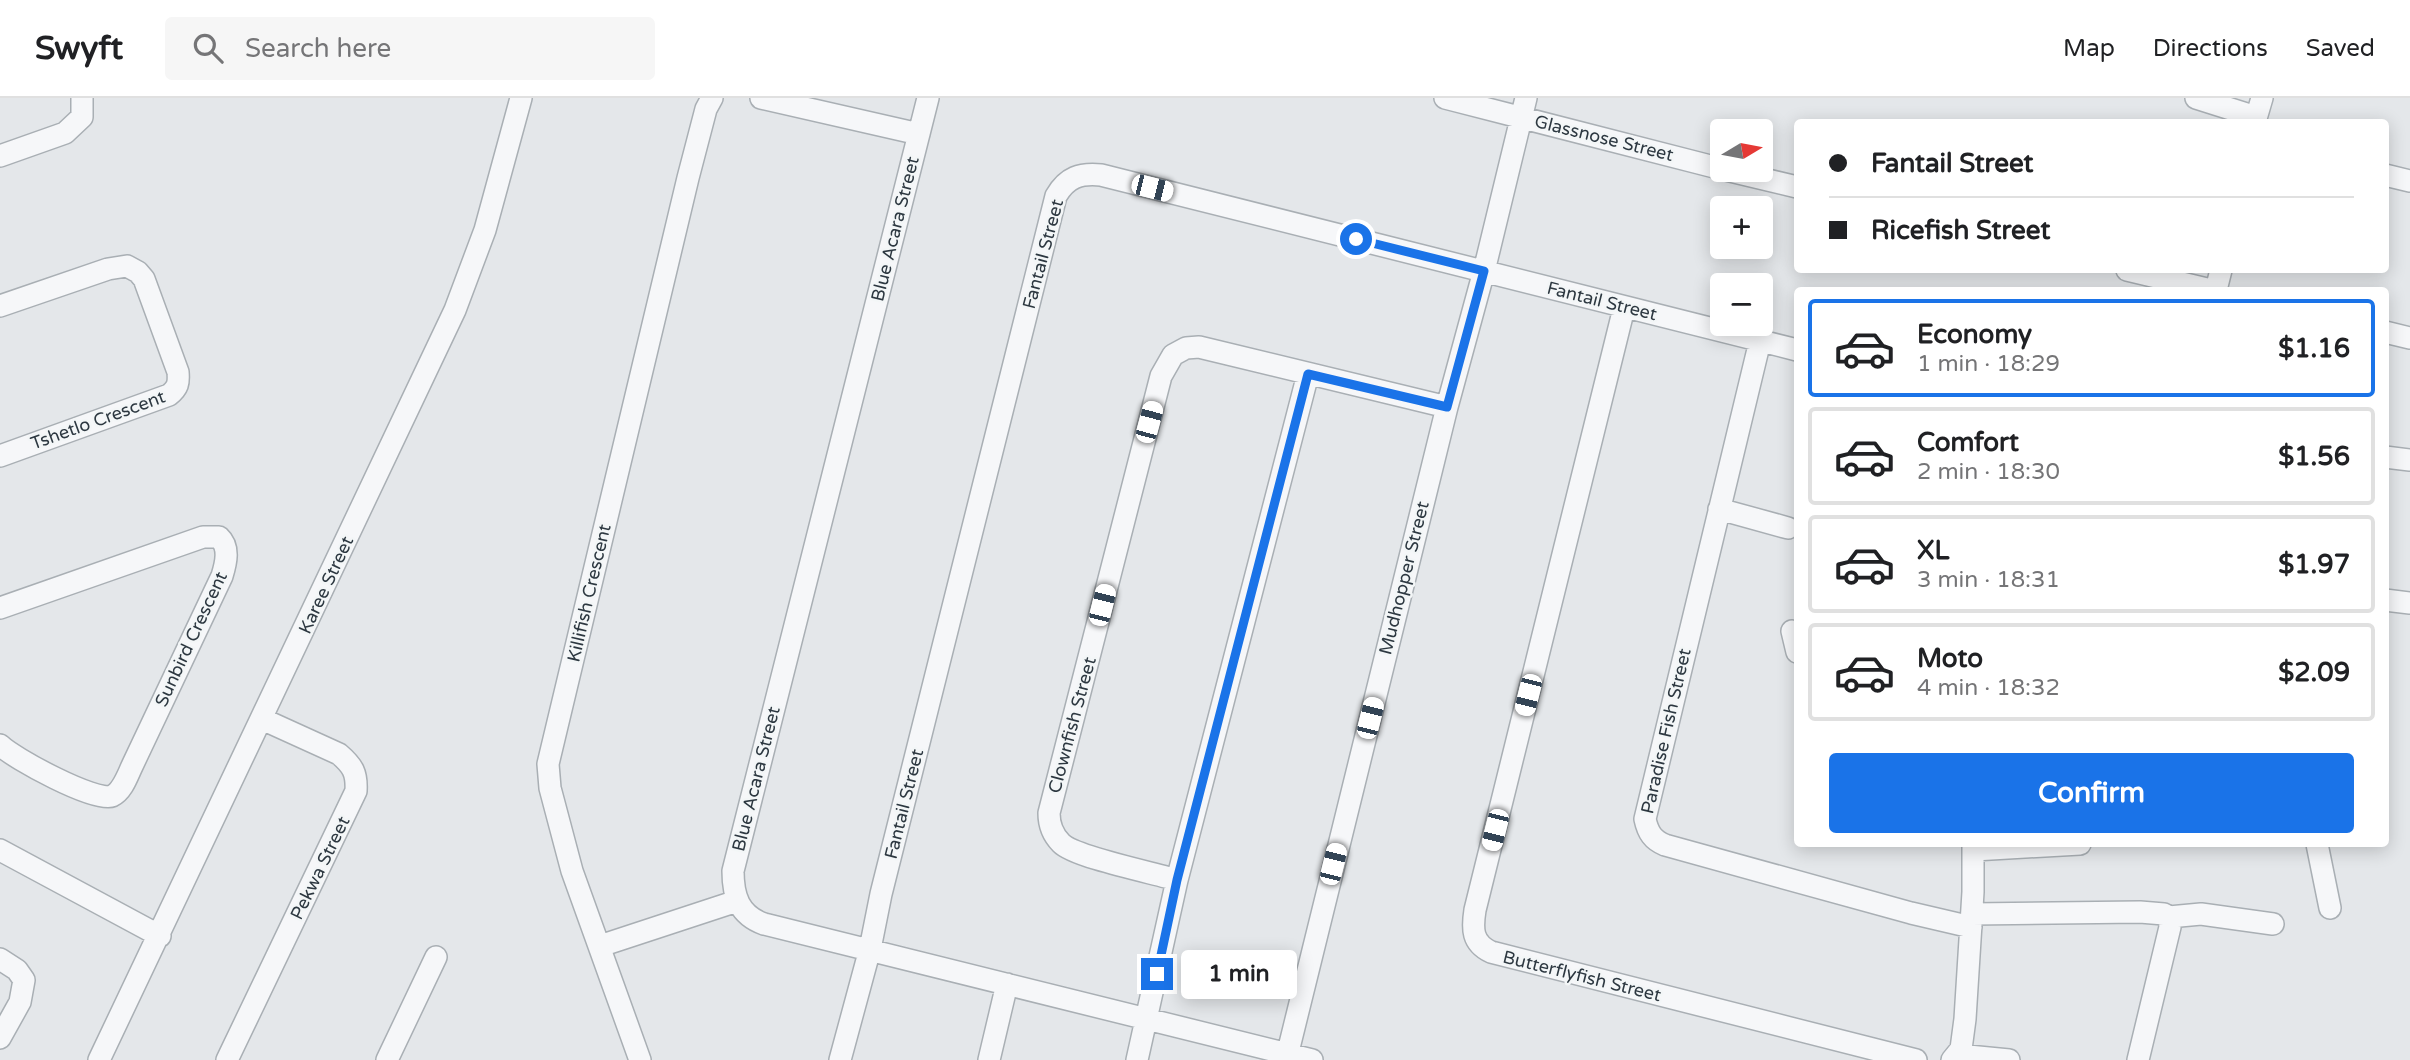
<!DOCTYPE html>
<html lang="en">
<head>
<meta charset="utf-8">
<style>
	body { margin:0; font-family:"Varela Round",sans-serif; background:#f6f6f6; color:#202124; height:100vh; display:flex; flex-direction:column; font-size:26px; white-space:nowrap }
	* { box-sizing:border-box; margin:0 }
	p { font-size:23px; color:#757577 }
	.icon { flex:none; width:38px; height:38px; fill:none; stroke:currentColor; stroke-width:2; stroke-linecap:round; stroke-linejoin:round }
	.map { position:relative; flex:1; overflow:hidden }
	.panel { position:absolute; left:1794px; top:189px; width:595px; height:560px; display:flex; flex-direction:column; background:#fff; border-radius:7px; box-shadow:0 4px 18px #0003 }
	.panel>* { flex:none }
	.guide { position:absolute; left:1794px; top:21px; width:595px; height:154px; border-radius:7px; box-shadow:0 4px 18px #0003; display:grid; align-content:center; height:154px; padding:0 35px; background:#fff }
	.needle { width:46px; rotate:80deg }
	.fabs { position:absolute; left:1710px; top:21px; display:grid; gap:14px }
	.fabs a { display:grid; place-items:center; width:63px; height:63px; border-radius:7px; background:#fff; box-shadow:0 4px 18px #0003; font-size:35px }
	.end { position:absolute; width:32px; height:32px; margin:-16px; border:9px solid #1a73e8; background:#fff; box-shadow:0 0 0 4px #fff }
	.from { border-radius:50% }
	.bubble { position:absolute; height:49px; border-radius:7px; background:#fff; box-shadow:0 4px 18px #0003; font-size:23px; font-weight:700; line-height:49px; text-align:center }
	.car { position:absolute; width:21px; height:42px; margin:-21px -10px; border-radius:9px; box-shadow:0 0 5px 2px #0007; background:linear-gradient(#fff 24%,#345 0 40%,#fff 0 76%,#345 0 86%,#fff 0) }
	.guide b { display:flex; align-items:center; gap:24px; height:66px; font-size:26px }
	.guide b+b { border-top:2px solid #e0e0e0 }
	.guide i { width:18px; height:18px; background:#202124 }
	ul { padding:12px 0 0; list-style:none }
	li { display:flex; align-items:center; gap:21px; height:98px; margin:0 14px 10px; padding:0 21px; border:4px solid #e0e0e0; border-radius:7px }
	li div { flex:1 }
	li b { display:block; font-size:26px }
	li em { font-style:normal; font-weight:700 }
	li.on { border-color:#1a73e8 }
	li>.icon { width:63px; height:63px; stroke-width:1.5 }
	.cta { display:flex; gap:14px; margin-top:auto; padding:14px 35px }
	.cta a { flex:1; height:80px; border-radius:7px; background:#1a73e8; color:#fff; font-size:28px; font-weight:700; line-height:80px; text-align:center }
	header { display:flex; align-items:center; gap:42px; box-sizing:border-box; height:98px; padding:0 35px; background:#fff; border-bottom:2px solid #e0e0e0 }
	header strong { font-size:33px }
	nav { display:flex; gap:38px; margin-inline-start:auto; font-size:24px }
	.search { width:490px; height:63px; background:#f6f6f6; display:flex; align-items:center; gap:18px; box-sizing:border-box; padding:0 24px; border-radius:7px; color:#757577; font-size:26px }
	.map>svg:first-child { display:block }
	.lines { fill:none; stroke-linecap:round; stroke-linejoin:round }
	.minor-casing { stroke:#a9afb4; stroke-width:24 }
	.minor { stroke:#f6f7f9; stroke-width:21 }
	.route { stroke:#1a73e8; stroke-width:9 }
	.labels { text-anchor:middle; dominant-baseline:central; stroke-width:5; stroke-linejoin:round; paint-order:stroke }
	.street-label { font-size:18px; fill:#2d3841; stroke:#f3f6f7 }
</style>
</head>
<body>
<header>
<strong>Swyft</strong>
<div class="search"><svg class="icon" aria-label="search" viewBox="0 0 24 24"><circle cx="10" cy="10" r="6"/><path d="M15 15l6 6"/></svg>Search here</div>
<nav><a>Map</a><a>Directions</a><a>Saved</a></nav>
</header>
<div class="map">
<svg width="2410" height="962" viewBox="0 0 2410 962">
	<rect width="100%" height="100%" fill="#e4e7ea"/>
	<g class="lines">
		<g class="minor-casing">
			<path id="minor" d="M761,0L919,36
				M928,0L733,773C733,798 739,817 764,826L1312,962
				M1445,0L1722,71
				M2196,0L2256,19
				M2255,24L2262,0
				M0,58L65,35L82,19V0
				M1726,72L1797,89
				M2385,77L2410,83
				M2127,172L2211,192
				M2216,192L2221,172
				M0,208L108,171L127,168L138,174L144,181L178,274C179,285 178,290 169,297L0,358
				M1624,210L1475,812C1472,831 1472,845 1491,854L1916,962
				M2385,234L2410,240
				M1760,243L1645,721C1648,735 1653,742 1665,747L1911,815L1971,829
				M2385,359L2410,362
				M1719,411L1788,430
				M2385,502L2410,505
				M0,510L203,439H219C230,449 226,465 222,478L133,666C128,676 123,693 112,698C96,705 13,660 0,647
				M1792,533L1797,554
				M2317,746L2330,810
				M0,752L160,838
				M1974,752L2080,746
				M1177,782C1154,775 1074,759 1061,745C1052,736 1049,726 1049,715L1161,278L1173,257L1186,250L1199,249L1447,309
				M1972,816L2140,814L2164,816L2169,819L2170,829L2138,962
				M2169,819L2201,816L2273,826
				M600,848L737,803
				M0,861L17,872L24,882L20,904L0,940
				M1958,957L2009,962
				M99,962L455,212L485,132L521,0
				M227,962L356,693C357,675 353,668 339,656L262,621
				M387,962L436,859
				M640,962L572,773L550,690L548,666L688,80L706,11L712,0
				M840,962L870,851L881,796L1056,98C1067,79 1080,75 1101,77L1797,252
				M989,962L1007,886
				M1137,962L1177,782L1308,276
				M1286,962L1447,309L1484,173L1526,0
				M1952,962L1961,951L1965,921L1973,794V746"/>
		</g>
		<use href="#minor" class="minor"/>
	</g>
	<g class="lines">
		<path class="route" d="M1157,876L1177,782L1308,276L1447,309L1484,173L1356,141"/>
	</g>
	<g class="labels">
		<g class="street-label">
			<text transform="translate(1604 40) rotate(14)">Glassnose Street</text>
			<text transform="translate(895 131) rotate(-76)">Blue Acara Street</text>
			<text transform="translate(1043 156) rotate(-75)">Fantail Street</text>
			<text transform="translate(1602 203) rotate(14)">Fantail Street</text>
			<text transform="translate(98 322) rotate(-20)">Tshetlo Crescent</text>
			<text transform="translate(1404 480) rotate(-76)">Mudhopper Street</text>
			<text transform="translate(326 487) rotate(-65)">Karee Street</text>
			<text transform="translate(589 495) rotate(-77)">Killifish Crescent</text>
			<text transform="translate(191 541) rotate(-65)">Sunbird Crescent</text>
			<text transform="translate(1072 627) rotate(-75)">Clownfish Street</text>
			<text transform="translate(1666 633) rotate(-77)">Paradise Fish Street</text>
			<text transform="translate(756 681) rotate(-76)">Blue Acara Street</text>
			<text transform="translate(904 706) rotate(-76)">Fantail Street</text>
			<text transform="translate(320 770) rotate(-64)">Pekwa Street</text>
			<text transform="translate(1582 878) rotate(14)">Butterflyfish Street</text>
		</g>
	</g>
</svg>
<div class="fabs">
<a><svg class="needle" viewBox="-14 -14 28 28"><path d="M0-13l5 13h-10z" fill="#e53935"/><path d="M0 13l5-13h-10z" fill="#757577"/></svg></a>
<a>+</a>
<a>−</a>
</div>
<i class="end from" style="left:1356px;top:141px"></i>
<i class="end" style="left:1157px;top:876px"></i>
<div class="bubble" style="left:1181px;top:852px;width:116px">1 min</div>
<i class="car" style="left:1152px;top:90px;rotate:104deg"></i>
<i class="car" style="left:1149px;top:324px;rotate:15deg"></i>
<i class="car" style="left:1102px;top:507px;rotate:14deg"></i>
<i class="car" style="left:1528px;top:597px;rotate:194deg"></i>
<i class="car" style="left:1370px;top:620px;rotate:14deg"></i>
<i class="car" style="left:1495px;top:732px;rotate:194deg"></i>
<i class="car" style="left:1333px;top:766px;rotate:14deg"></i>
<div class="guide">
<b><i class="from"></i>Fantail Street</b>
<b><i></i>Ricefish Street</b>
</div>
<section class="panel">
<ul>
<li class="on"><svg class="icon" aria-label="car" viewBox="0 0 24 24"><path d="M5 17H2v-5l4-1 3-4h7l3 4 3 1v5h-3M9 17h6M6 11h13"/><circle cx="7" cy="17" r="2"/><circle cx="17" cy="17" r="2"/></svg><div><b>Economy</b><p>1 min · 18:29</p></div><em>$1.16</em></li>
<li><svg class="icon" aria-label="car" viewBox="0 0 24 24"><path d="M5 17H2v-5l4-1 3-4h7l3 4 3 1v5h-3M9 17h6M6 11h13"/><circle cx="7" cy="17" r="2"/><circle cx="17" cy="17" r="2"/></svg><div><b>Comfort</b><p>2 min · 18:30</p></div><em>$1.56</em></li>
<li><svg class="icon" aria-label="car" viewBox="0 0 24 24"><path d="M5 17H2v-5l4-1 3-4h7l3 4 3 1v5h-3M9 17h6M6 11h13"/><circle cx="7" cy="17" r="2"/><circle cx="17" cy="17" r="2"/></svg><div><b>XL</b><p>3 min · 18:31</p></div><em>$1.97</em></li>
<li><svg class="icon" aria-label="car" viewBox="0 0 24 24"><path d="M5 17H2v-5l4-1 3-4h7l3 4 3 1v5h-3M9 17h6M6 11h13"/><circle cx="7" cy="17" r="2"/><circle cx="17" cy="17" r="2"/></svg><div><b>Moto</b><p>4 min · 18:32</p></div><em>$2.09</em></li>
</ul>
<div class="cta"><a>Confirm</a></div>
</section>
</div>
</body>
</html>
